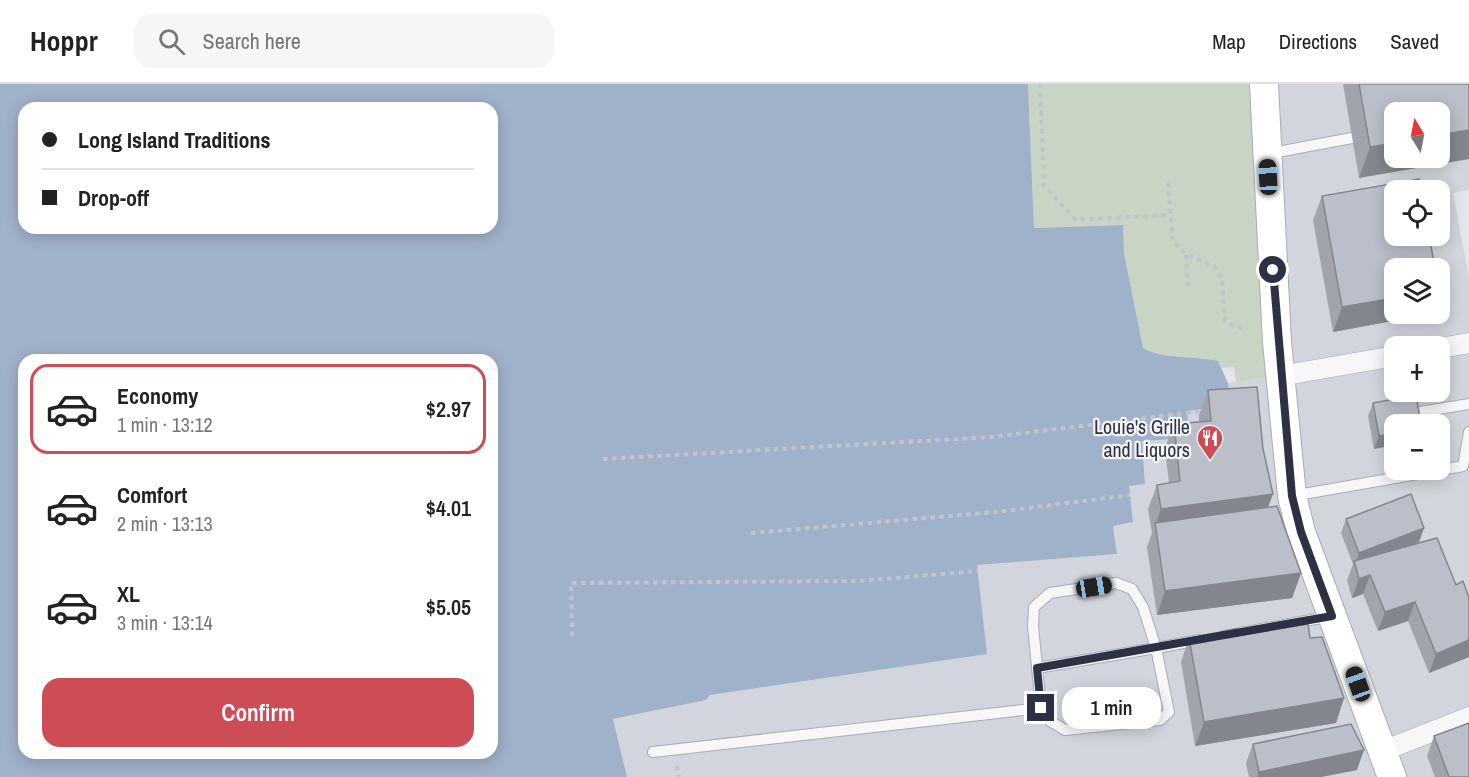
<!DOCTYPE html>
<html lang="en">
<head>
<meta charset="utf-8">
<style>
	body { margin:0; font-family:"Archivo Narrow",sans-serif; background:#f6f6f6; color:#222; height:100vh; display:flex; flex-direction:column; font-size:22px; white-space:nowrap }
	* { box-sizing:border-box; margin:0 }
	p { font-size:20px; color:#767676 }
	.icon { flex:none; width:33px; height:33px; fill:none; stroke:currentColor; stroke-width:2; stroke-linecap:round; stroke-linejoin:round }
	.map { position:relative; flex:1; overflow:hidden }
	.details { position:absolute; left:18px; top:270px; width:480px; height:405px; display:flex; flex-direction:column; background:#fff; border-radius:18px; box-shadow:0 3px 15px #0003 }
	.details>* { flex:none }
	.guide { position:absolute; left:18px; top:18px; width:480px; height:132px; border-radius:18px; box-shadow:0 3px 15px #0003; display:grid; align-content:center; height:132px; padding:0 24px; background:#fff }
	.needle { width:39px; rotate:350deg }
	.controls { position:absolute; left:1384px; top:18px; display:grid; gap:12px }
	.controls a { display:grid; place-items:center; width:66px; height:66px; border-radius:12px; background:#fff; box-shadow:0 3px 15px #0003; font-size:30px }
	.end { position:absolute; width:27px; height:27px; margin:-14px; border:8px solid #2c3244; background:#fff; box-shadow:0 0 0 3px #fff }
	.from { border-radius:50% }
	.bubble { position:absolute; height:42px; border-radius:18px; background:#fff; box-shadow:0 3px 15px #0003; font-size:20px; font-weight:600; line-height:42px; text-align:center }
	.car { position:absolute; width:18px; height:36px; margin:-18px -9px; border-radius:8px; box-shadow:0 0 4px 2px #0007; background:linear-gradient(#222 24%,#8ab4d8 0 40%,#222 0 76%,#8ab4d8 0 86%,#222 0) }
	.guide b { display:flex; align-items:center; gap:21px; height:57px; font-size:22px }
	.guide b+b { border-top:2px solid #e0e0e0 }
	.guide i { width:15px; height:15px; background:#222 }
	ul { padding:10px 0 0; list-style:none }
	li { display:flex; align-items:center; gap:18px; height:90px; margin:0 12px 9px; padding:0 12px; border:3px solid transparent; border-radius:18px }
	li div { flex:1 }
	li b { display:block; font-size:22px }
	li em { font-style:normal; font-weight:600 }
	li.current { border-color:#cc4d55 }
	li>.icon { width:54px; height:54px; stroke-width:1.5 }
	.button { display:flex; gap:12px; margin-top:auto; padding:12px 24px }
	.button a { flex:1; height:69px; border-radius:18px; background:#cc4d55; color:#fff; font-size:24px; font-weight:600; line-height:69px; text-align:center }
	header { display:flex; align-items:center; gap:36px; box-sizing:border-box; height:84px; padding:0 30px; background:#fff; border-bottom:2px solid #e0e0e0 }
	header strong { font-size:28px }
	nav { display:flex; gap:33px; margin-inline-start:auto; font-size:21px }
	.search { width:420px; height:54px; background:#f6f6f6; display:flex; align-items:center; gap:15px; box-sizing:border-box; padding:0 21px; border-radius:18px; color:#767676; font-size:22px }
	.map>svg:first-child { display:block }
	.built { fill:#d2d5dd; fill-rule:evenodd }
	.green { fill:#c8d5c5 }
	.water { fill:#a0b1ca; fill-rule:evenodd }
	.lines { fill:none; stroke-linecap:round; stroke-linejoin:round }
	.service-casing { stroke:#a9acb6; stroke-width:12 }
	.minor-casing { stroke:#a9acb6; stroke-width:21 }
	.secondary-casing { stroke:#a9acb6; stroke-width:30 }
	.path { stroke:#c2c4cb; stroke-width:4; stroke-dasharray:4.5 4.5; stroke-linecap:butt }
	.service { stroke:#f7f7fa; stroke-width:10 }
	.minor { stroke:#f7f7fa; stroke-width:20 }
	.secondary { stroke:#fff; stroke-width:28 }
	.wall { fill:#a1a4ad }
	.shaded-wall { fill:#83868d }
	.building { fill:#bbbfc9; stroke:#83868d; stroke-width:1.5 }
	.route { stroke:#2c3244; stroke-width:8 }
	.labels { text-anchor:middle; dominant-baseline:central; stroke-width:4.5; stroke-linejoin:round; paint-order:stroke }
	.poi-label { font-size:20px; fill:#2c3244; stroke:#f4f5f9; text-anchor:end }
</style>
</head>
<body>
<header>
<strong>Hoppr</strong>
<div class="search"><svg class="icon" aria-label="search" viewBox="0 0 24 24"><circle cx="10" cy="10" r="6"/><path d="M15 15l6 6"/></svg>Search here</div>
<nav><a>Map</a><a>Directions</a><a>Saved</a></nav>
</header>
<div class="map">
<svg width="1469" height="693" viewBox="0 0 1469 693">
	<rect width="100%" height="100%" fill="#e4e6eb"/>
	<path class="built" d="M1264,0H1469V106L1453,109L1469,194V693H627L613,635L706,616L709,611L977,481L1117,470L1113,442L1129,401L1145,399L1142,357L1189,354L1187,327L1231,322L1228,299L1280,292ZM1395,28H1440V74H1395ZM1395,106H1440V152H1395ZM1395,184H1440V230H1395ZM1395,262H1440V308H1395ZM1395,340H1440V386H1395Z"/>
	<path class="green" d="M1028,0H1264L1280,292L1236,298L1234,283L1222,284L1218,277C1197,272 1160,275 1143,264L1124,169L1123,141L1034,144Z"/>
	<path class="water" d="M0,0H1028L1034,144L1123,141L1124,169L1143,264C1160,275 1197,272 1218,277L1228,299L1231,322L1187,327L1189,354L1142,357L1145,400L1129,402L1133,438L1113,442L1117,470L977,481L987,570L710,611L706,616L613,635L627,693H0ZM24,24H492V144H24ZM24,276H492V669H24Z"/>
	<g class="lines">
		<g class="service-casing">
			<path id="service" d="M1267,70L1352,54
				M1420,328L1469,320
				M1292,412L1463,382L1469,348
				M1224,552L1332,532
				M1037,584L1156,564L1169,628L1160,636L1065,646L1050,637L1041,624L1033,542L1034,523L1050,509L1116,499L1132,505L1143,523L1156,564L1199,556
				M653,668L1041,624"/>
		</g>
		<g class="minor-casing">
			<path id="minor" d="M1440,264L1469,259
				M1280,292L1395,272
				M1383,667L1469,633"/>
		</g>
		<g class="secondary-casing">
			<path id="secondary" d="M1264,0L1277,258L1292,412L1301,448L1392,693"/>
		</g>
		<path class="path" d="M1040,0L1044,102L1076,136L1169,131
			M1168,98L1173,158L1186,170L1215,183L1222,195L1225,237L1235,243L1244,244
			M1186,171L1188,206
			M603,375L992,353L1203,327
			M751,449L997,428L1130,411
			M572,552L571,499L859,497L978,487
			M677,682L679,693"/>
		<use href="#service" class="service"/>
		<use href="#minor" class="minor"/>
		<use href="#secondary" class="secondary"/>
	</g>
	<path class="wall" d="M1343,0H1469L1359,94Z
		M1322,112L1430,230L1333,248L1313,136Z
		M1208,306L1301,489L1292,514L1157,531L1147,463L1152,449L1148,425L1157,401L1169,399L1165,364L1174,340L1199,338V331Z
		M1416,311L1374,365L1368,332L1373,319Z
		M1346,435L1424,444L1419,458L1405,463L1456,501L1469,514V573L1429,589L1408,537L1378,547L1363,510L1352,514L1347,496L1353,480L1341,449Z
		M1236,552L1310,554L1344,614L1336,639L1195,662L1181,578L1189,554Z
		M1434,652L1469,693H1435L1427,672Z
		M1253,660L1357,686L1321,693H1249L1246,679Z"/>
	<path class="shaded-wall" d="M1469,46V75L1359,94L1370,63L1395,59V74H1440V51Z
		M1395,214V230H1430L1333,248L1342,223Z
		M1395,349V361L1374,365L1379,352Z
		M1273,410L1264,434L1156,439L1161,425Z
		M1424,444L1419,458L1356,482L1355,480L1359,469Z
		M1301,489L1292,514L1157,531L1165,507Z
		M1370,491L1363,510L1352,514L1359,495Z
		M1415,518L1408,537L1378,547L1385,528Z
		M1469,556V573L1429,589L1436,570Z
		M1344,614L1336,639L1195,662L1204,638Z
		M1364,666L1357,686L1321,693H1257L1259,688Z"/>
	<path class="building" d="M1359,0H1469V46L1440,51V28H1395V59L1370,63Z
		M1419,95L1421,106H1395V152H1429L1435,184H1395V214L1342,223L1322,112Z
		M1257,303L1263,365L1273,410L1161,425L1157,401L1180,397L1174,340L1211,337L1208,306Z
		M1416,311L1421,340H1395V349L1379,352L1373,319Z
		M1411,410L1424,444L1359,469L1346,435Z
		M1277,422L1301,489L1165,507L1155,439Z
		M1437,454L1456,501L1463,497L1469,514V556L1436,570L1415,518L1385,528L1370,491L1359,495L1354,477Z
		M1308,540L1310,554L1322,553L1344,614L1204,638L1189,554L1237,545L1236,552Z
		M1469,639V693H1449L1434,652Z
		M1351,640L1364,666L1259,688L1253,660Z"/>
	<g class="lines">
		<path class="route" d="M1041,624L1037,584L1332,532L1301,448L1292,412L1273,186"/>
	</g>
	<defs>
		<g id="restaurant-pin" transform="scale(1.35)"><path d="M0 17L-7.5 6A9.5 9.5 0 1 1 7.5 6Z" fill="#cc4d55" stroke="#f4f5f9"/><path d="M-5-6h1v4h1v-4h1v4h1v-4h1v5L-1.5 .5V6h-2V.5L-5-1ZM5-6V6H3V1.5H1.5Q1.5-4 5-6Z" fill="#fff"/></g>
	</defs>
	<g fill-rule="evenodd">
		<use href="#restaurant-pin" x="1210" y="354"/>
	</g>
	<g class="labels">
		<g class="poi-label">
			<text x="1190" y="342">Louie's Grille<tspan x="1190" dy="23">and Liquors</tspan></text>
		</g>
	</g>
</svg>
<div class="controls">
<a><svg class="needle" viewBox="-14 -14 28 28"><path d="M0-13l5 13h-10z" fill="#e53935"/><path d="M0 13l5-13h-10z" fill="#767676"/></svg></a>
<a><svg class="icon" aria-label="locate" viewBox="0 0 24 24"><circle cx="12" cy="12" r="6"/><path d="M12 2v4M12 18v4M2 12h4M18 12h4"/></svg></a>
<a><svg class="icon" aria-label="layers" viewBox="0 0 24 24"><path d="M12 4l9 5-9 5-9-5zM3 14l9 5 9-5"/></svg></a>
<a>+</a>
<a>−</a>
</div>
<i class="end from" style="left:1273px;top:186px"></i>
<i class="end" style="left:1041px;top:624px"></i>
<div class="bubble" style="left:1062px;top:603px;width:99px">1 min</div>
<i class="car" style="left:1268px;top:93px;rotate:357deg"></i>
<i class="car" style="left:1094px;top:503px;rotate:81deg"></i>
<i class="car" style="left:1358px;top:600px;rotate:340deg"></i>
<div class="guide">
<b><i class="from"></i>Long Island Traditions</b>
<b><i></i>Drop-off</b>
</div>
<section class="details">
<ul>
<li class="current"><svg class="icon" aria-label="car" viewBox="0 0 24 24"><path d="M5 17H2v-5l4-1 3-4h7l3 4 3 1v5h-3M9 17h6M6 11h13"/><circle cx="7" cy="17" r="2"/><circle cx="17" cy="17" r="2"/></svg><div><b>Economy</b><p>1 min · 13:12</p></div><em>$2.97</em></li>
<li><svg class="icon" aria-label="car" viewBox="0 0 24 24"><path d="M5 17H2v-5l4-1 3-4h7l3 4 3 1v5h-3M9 17h6M6 11h13"/><circle cx="7" cy="17" r="2"/><circle cx="17" cy="17" r="2"/></svg><div><b>Comfort</b><p>2 min · 13:13</p></div><em>$4.01</em></li>
<li><svg class="icon" aria-label="car" viewBox="0 0 24 24"><path d="M5 17H2v-5l4-1 3-4h7l3 4 3 1v5h-3M9 17h6M6 11h13"/><circle cx="7" cy="17" r="2"/><circle cx="17" cy="17" r="2"/></svg><div><b>XL</b><p>3 min · 13:14</p></div><em>$5.05</em></li>
</ul>
<div class="button"><a>Confirm</a></div>
</section>
</div>
</body>
</html>
